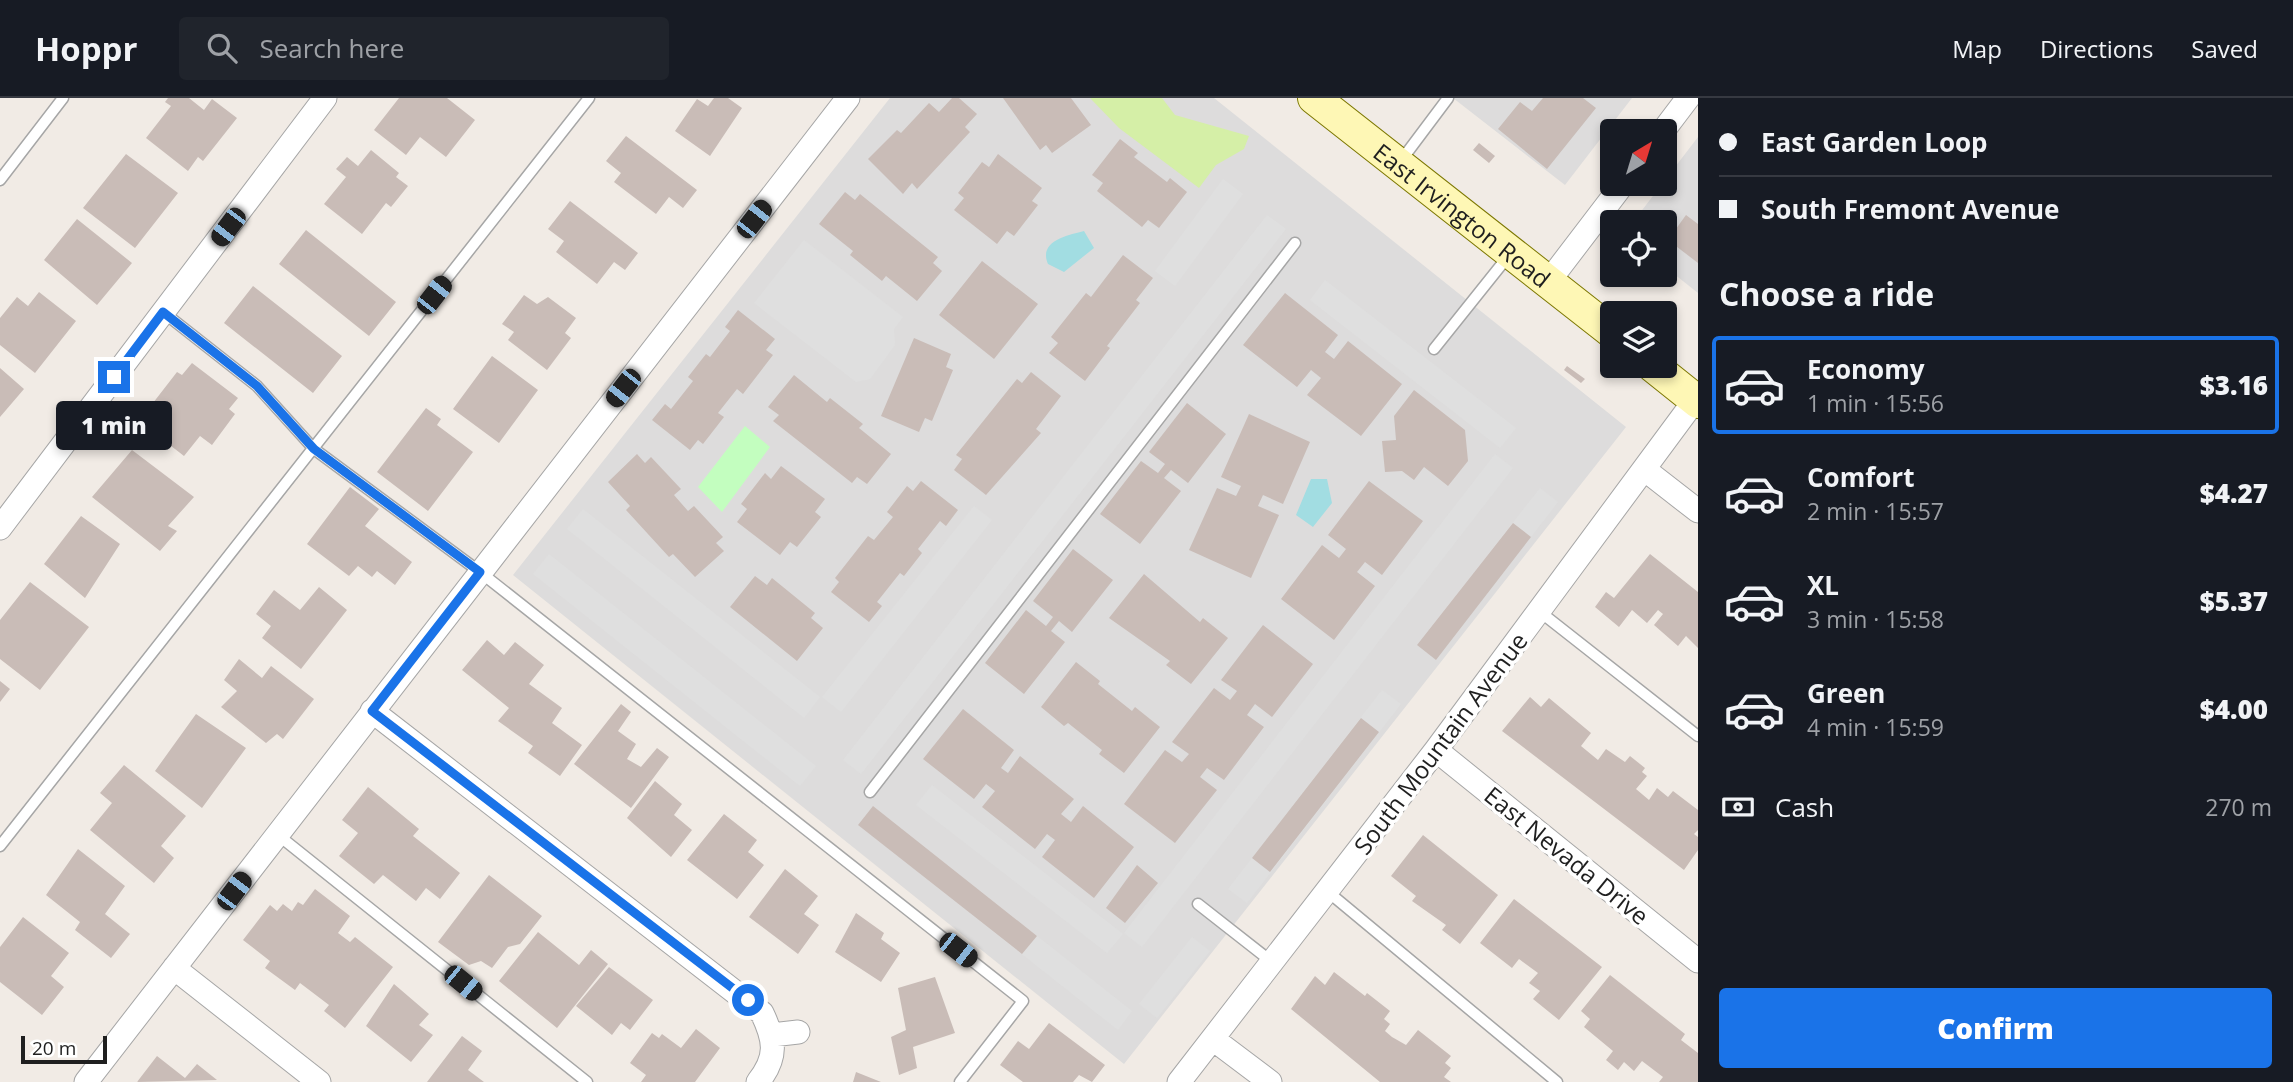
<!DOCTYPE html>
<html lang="en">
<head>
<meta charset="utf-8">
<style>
	body { margin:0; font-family:"Open Sans",sans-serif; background:#20242c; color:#f1f3f6; height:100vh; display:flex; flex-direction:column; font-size:26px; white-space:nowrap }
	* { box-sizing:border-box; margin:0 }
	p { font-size:23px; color:#9ea1a6 }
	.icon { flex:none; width:38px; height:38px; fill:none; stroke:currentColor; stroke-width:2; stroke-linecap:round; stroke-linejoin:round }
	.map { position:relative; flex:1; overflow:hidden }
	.panel { display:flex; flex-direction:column; background:#171b24; width:595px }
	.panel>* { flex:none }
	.guide { display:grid; align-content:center; height:154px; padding:0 21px; background:#171b24 }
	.needle { width:46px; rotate:38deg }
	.tools { position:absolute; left:1600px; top:21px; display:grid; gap:14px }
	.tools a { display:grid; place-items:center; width:77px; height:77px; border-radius:7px; background:#171b24; box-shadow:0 4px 10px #0003; font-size:35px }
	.scale { position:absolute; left:21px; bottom:18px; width:86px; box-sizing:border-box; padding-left:7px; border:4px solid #1f1f1f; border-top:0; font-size:19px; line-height:24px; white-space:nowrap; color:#1f1f1f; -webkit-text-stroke:5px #fff; paint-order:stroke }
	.end { position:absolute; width:32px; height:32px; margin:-16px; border:9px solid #1a73e8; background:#fff; box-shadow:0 0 0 4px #fff }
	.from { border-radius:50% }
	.bubble { position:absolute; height:49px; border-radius:7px; background:#171b24; box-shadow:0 4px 10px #0003; font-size:23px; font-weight:800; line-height:49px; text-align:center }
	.car { position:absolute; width:21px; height:42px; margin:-21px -10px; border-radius:9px; box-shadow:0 0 5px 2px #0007; background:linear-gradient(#222 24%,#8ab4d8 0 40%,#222 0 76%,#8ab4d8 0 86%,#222 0) }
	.guide b { display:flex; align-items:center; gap:24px; height:66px; font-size:26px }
	.guide b+b { border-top:2px solid #363941 }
	.guide i { width:18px; height:18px; background:#f1f3f6 }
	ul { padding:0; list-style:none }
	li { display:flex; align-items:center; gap:21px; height:98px; margin:0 14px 10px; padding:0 7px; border:4px solid transparent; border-radius:7px }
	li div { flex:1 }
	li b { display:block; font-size:26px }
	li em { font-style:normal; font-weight:800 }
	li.current { border-color:#1a73e8 }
	li>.icon { width:63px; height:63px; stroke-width:1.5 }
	h2 { padding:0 21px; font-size:32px; line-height:84px }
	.pay { display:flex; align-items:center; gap:18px; height:77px; padding:0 21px; font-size:26px }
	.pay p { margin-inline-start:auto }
	.primary-button { display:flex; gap:14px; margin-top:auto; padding:14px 21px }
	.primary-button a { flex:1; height:80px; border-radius:7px; background:#1a73e8; color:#fff; font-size:28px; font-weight:800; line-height:80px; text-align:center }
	header { display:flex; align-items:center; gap:42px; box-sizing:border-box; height:98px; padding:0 35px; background:#171b24; border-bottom:2px solid #363941 }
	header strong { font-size:33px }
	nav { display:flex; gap:38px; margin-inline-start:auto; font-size:24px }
	.search { width:490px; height:63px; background:#20242c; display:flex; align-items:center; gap:18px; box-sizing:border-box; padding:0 24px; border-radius:7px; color:#9ea1a6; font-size:26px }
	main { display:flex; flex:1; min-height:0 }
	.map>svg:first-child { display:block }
	.residential { fill:#dddcdc }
	.grass { fill:#d5efa7 }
	.park { fill:#c3febf }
	.parking { fill:#dfdfdf }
	.water { fill:#a2dde2 }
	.building { fill:#c9bcb7 }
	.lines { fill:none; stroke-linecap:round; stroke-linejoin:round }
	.lane-casing { stroke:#a6a6a6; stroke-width:13 }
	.street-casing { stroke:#a6a6a6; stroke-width:25 }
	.secondary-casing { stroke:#7c7700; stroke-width:34 }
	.lane { stroke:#fff; stroke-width:10 }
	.street { stroke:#fff; stroke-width:23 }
	.secondary { stroke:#fef7b5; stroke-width:32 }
	.route { stroke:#1a73e8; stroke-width:9 }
	.labels { text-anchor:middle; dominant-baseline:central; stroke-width:7; stroke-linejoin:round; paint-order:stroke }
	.street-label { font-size:24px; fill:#1f1f1f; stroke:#fff }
</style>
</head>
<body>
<header>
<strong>Hoppr</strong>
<div class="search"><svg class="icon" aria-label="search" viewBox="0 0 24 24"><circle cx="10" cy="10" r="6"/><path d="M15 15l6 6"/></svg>Search here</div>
<nav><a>Map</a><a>Directions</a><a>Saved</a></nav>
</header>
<main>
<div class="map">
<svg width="1698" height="984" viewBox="0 0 1698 984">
	<rect width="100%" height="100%" fill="#f1ebe5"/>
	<path class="residential" d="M890,0H1214L1626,329L1124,966L513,477Z
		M1453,0H1632L1565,87Z
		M1698,39V195L1664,168V124H1633Z"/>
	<path class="grass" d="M1090,0H1162L1175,17L1249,38L1244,51L1216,67L1199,90L1119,30Z"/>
	<path class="park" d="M745,328L770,349L722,414L698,389Z"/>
	<path class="parking" d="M1223,81L1243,96L1175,188L1155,173Z
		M1267,117L1286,131L861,676L843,662Z
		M804,142L903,219L894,231L895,247L870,281L856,284L754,205Z
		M1325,182L1516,330L1500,350L1310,202Z
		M1495,356L1513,370L1142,849L1124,835Z
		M1540,390L1558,404L1436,562L1417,547Z
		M974,408L992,422L841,614L822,599Z
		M583,411L820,599L804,620L567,431Z
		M549,456L816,668L800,688L533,476Z
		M1382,592L1401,606L1247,805L1228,791Z
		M932,687L1123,836L1107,855L916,707Z
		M873,708L1132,913L1118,932L858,727Z
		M1192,839L1210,853L1157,920L1139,906Z"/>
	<path class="water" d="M1084,133L1094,150L1064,174L1048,166C1038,143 1068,137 1084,133Z
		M1311,381H1327L1332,405L1313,429L1296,417Z"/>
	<path class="building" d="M168,0H189L204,12L212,1L237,20L203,63L198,59L188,73L146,40L171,8L165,4Z
		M399,0H447L475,22L446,59L420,39L406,57L374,32Z
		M714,0H728L742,10L710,58L675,33L697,1L708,8Z
		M952,0H959L977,16L965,29L970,34L917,91L912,85L903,96L868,61L897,32L901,35L929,5L939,14Z
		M1003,0H1071L1091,27L1052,55L1046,47L1040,52Z
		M1543,0H1583L1596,10L1547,71L1498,31L1520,4L1532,13Z
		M626,38L697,92L683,110L669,99L656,116L614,84L621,75L606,63Z
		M1120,41L1138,55L1134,59L1167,84L1170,80L1187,94L1159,130L1148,122L1142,129L1097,93L1103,85L1092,77Z
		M1479,45L1495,58L1489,65L1473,52Z
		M371,52L399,75L396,79L408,88L391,109L386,105L362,136L324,106L346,79L336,71L347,59L358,68Z
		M126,56L178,95L135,150L83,110Z
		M998,56L1042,90L1032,103L1038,107L1014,138L1007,133L997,146L954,112L964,100L958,95L982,64L989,69Z
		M845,94L855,102L860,96L938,159L933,165L942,173L917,203L886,178L882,183L850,157L853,153L819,126Z
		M570,103L638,155L625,172L614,164L597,186L556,154L564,143L548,131Z
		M1686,117L1698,126V165L1668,142Z
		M77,121L132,165L97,207L44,162Z
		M306,132L396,204L369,238L279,166Z
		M1123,157L1153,180L1136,202L1140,205L1107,248L1110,250L1085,283L1049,255L1058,245L1051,239L1086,195L1091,199Z
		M982,163L1038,206L994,261L939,217Z
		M253,188L342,258L313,295L224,225Z
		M39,194L76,223L35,275L0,247V220L17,199L28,208Z
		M1285,195L1338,237L1325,254L1334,261L1348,243L1402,286L1361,338L1307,297L1321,280L1311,272L1297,289L1243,247Z
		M524,197L537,206L548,199L576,220L565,235L571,240L547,272L508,242L514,234L502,226Z
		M738,212L775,241L766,252L773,257L743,296L737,291L718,315L724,319L703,346L698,342L690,352L652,322L665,306L671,311L693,283L688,279L706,256L710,259L730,233L725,229Z
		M914,240L951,256L946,269L953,272L932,323L925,320L919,334L881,318Z
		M492,258L538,292L499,345L453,311Z
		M192,265L238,300L229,311L235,316L212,347L200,338L184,358L139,323L177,274L182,277Z
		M1567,268L1585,281L1581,285L1564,272Z
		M0,270L24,291L0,319Z
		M1031,274L1061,298L1036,331L1041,335L986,397L954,372L962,361L956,357L1017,281L1022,285Z
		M794,277L827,304L830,300L863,326L859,330L891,356L867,386L857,379L852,385L773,323L779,317L768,309Z
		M1414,292L1465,332L1468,363L1448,388L1424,369L1414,382L1402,373L1385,374L1382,343L1396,342L1394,318Z
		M1187,305L1226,336L1188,385L1171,372L1164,380L1181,393L1140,446L1100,416L1141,363L1158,375L1165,366L1149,354Z
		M426,310L441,321L437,327L473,354L428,413L377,374Z
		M1249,316L1310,344L1283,406L1263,397L1258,408L1279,417L1251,480L1189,452L1217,390L1236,398L1241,388L1221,379Z
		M132,352L194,399L168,428L177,433L160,453L92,399Z
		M637,356L645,365L651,359L681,391L674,397L688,413L694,408L723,439L716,445L724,453L695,479L673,456L669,459L626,412L630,408L608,384Z
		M781,368L825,401L815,414L821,419L797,449L790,444L780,457L737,424L747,411L741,406L765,375L771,381Z
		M921,383L958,412L946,428L940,423L918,451L922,455L904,478L900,475L877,504L882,508L869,524L831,494L839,484L835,480L868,438L874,442L893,419L887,414L907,388L913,393Z
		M1369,383L1423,423L1382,477L1365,464L1357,474L1375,488L1334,542L1281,501L1322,447L1339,460L1346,451L1328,437Z
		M350,389L379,411L365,428L412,464L395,487L377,473L372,479L358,468L349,478L307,446Z
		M81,418L120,446L85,500L44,466Z
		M1513,425L1531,439L1436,562L1417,547Z
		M1073,451L1113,482L1072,534L1059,523L1051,533L1065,544L1024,596L985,565L1026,512L1046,528L1053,519L1033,503Z
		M1650,456L1698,494V550L1686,538L1678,548L1654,527L1663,516L1658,512L1647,525L1632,512L1619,529L1595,509L1606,494L1614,500Z
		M1144,476L1200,524L1203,520L1228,540L1191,586L1166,567L1170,563L1109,520Z
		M755,478L767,487L772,480L815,515L811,520L823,530L797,563L730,509Z
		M30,484L89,529L40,592L0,561V522Z
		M319,489L347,512L301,571L262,540L271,528L256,516L274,492L300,512Z
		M1263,527L1313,566L1272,619L1255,606L1247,617L1264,629L1224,682L1207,670L1200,679L1217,692L1175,745L1124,706L1165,652L1182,664L1189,656L1172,644L1214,590L1230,602L1237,593L1221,582Z
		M487,542L504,557L515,544L544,567L529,586L562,610L552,625L582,647L560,678L528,655L533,648L498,623L509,610L462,572Z
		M239,561L262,580L271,568L314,601L283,641L277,636L266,645L221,609L237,593L224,582Z
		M1076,564L1100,583L1098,586L1132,613L1135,609L1160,629L1124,675L1099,656L1102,652L1068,625L1064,628L1041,609Z
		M0,583L10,591L0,604Z
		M1530,599L1541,609L1549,600L1591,635L1581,648L1598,662L1606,651L1625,664L1630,658L1645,670L1642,674L1647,678L1636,691L1649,702L1657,690L1668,699L1673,693L1698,712V732L1694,736L1698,739V752L1684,772L1502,633Z
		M621,606L631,614L618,633L636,646L627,661L641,669L657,650L669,659L631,710L574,666Z
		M963,611L1014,652L1001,670L1008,675L1020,658L1074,701L1061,716L1071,724L1083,708L1134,749L1094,800L1042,759L1055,742L1047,736L1035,751L982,709L995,693L986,686L974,701L923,661Z
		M196,616L246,650L202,710L155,673Z
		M1361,620L1379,634L1270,774L1252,760Z
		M124,667L186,718L161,748L174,760L154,785L90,732L112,705L100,695Z
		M655,683L682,706L674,717L692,732L671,759L627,720Z
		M368,689L419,731L413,738L460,775L440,801L426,790L416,803L383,777L374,786L339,758L358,735L342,722Z
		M873,708L1037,838L1022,856L858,727Z
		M724,716L757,742L748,754L764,767L737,801L687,762Z
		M1423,737L1498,797L1460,846L1442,832L1446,827L1412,803L1416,798L1391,778Z
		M78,751L125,788L105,816L130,836L111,860L75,832L80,824L46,797Z
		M1137,767L1158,785L1125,825L1106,810Z
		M785,771L818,798L804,816L819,827L798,856L749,819Z
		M489,777L542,818L520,846L508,849L492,870L481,863L469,867L438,844Z
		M315,791L350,818L338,835L350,844L355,839L393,869L345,930L324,913L329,907L300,885L295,892L265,870L270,863L243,842L270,807L277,813L283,806L292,813L298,804L303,807Z
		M1514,801L1602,869L1559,922L1533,901L1540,893L1529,885L1538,875L1519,861L1512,870L1480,845Z
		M856,815L884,835L881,841L900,855L881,884L835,854Z
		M23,819L69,855L51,878L64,889L42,917L0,884V849Z
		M538,834L579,867L591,852L608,866L557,930L499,883Z
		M609,869L653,902L630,932L621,925L612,937L576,908Z
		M1334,874L1365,898L1367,895L1390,913L1384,921L1390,926L1385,933L1392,939L1406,947L1418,932L1451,958L1445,965L1451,970L1444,979L1451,984H1380L1291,911L1315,878L1325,887Z
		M1610,877L1685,936L1681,942L1698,955V984H1659L1663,979L1642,963L1634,973L1624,964L1618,972L1606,962L1613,953L1584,929L1590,921L1581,913Z
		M935,879L955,935L913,949L917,970L899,977L891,939L906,932L898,890Z
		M394,886L429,916L419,927L433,937L411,964L366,928Z
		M1049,925L1105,967L1092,984L1079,977L1073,984H1023L1000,967L1018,943L1029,951Z
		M696,931L720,950L695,984H641L646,977L630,965L652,935L659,940L662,936L681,950Z
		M462,938L482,953L468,972L484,984H427Z
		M157,958L185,980L197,966L217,982L137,984Z
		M856,974L881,984H853Z"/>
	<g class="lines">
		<g class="lane-casing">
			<path id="lane" d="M1400,64L1448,0
				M0,82L63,0
				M163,214L257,288L314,351L480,474L1023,903L960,984
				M1434,251L1510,156
				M1539,513L1698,638
				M870,694L1295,145
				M278,737L587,984
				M0,748L589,0
				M1327,793L1557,984
				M1198,806L1272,864"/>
		</g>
		<g class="street-casing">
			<path id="street" d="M1663,33L1688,0
				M1549,183L1623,86
				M1644,371L1698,413
				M0,430L325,0
				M372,613L762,915C775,942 778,959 758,984
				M1436,652L1698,863
				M174,870L319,984
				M772,937L798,934
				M1213,941L1270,984
				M86,984L848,0
				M1179,984L1436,652L1695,302"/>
		</g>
		<g class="secondary-casing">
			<g id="secondary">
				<path id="s1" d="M1314,0L1612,234"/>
				<path d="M1653,268L1698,304"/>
			</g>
		</g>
		<use href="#lane" class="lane"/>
		<use href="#street" class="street"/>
		<use href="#secondary" class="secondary"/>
	</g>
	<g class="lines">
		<path class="route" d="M114,279L163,214L257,288L314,351L480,474L372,613L748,902"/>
	</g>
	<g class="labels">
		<g class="street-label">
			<text stroke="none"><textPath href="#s1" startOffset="189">East Irvington Road</textPath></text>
			<text transform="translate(1440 645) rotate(-53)">South Mountain Avenue</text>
			<text transform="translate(1567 757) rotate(39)">East Nevada Drive</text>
		</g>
	</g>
</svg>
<div class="tools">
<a><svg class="needle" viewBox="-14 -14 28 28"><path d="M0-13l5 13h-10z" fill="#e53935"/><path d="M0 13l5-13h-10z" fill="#9ea1a6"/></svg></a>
<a><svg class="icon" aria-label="locate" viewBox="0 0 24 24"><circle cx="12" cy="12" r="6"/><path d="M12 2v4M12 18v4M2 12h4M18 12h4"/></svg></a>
<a><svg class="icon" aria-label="layers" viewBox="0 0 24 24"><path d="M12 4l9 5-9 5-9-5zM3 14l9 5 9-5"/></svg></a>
</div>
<div class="scale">20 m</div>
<i class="end from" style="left:748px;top:902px"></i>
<i class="end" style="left:114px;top:279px"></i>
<div class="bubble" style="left:56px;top:303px;width:116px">1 min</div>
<i class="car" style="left:754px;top:121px;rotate:38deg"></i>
<i class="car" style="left:228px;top:129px;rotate:217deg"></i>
<i class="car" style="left:434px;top:197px;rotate:38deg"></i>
<i class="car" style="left:623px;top:290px;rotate:218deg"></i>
<i class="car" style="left:234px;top:793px;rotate:37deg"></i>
<i class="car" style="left:958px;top:852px;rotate:128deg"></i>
<i class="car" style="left:463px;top:885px;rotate:129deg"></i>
</div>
<section class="panel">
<div class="guide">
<b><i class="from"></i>East Garden Loop</b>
<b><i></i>South Fremont Avenue</b>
</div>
<h2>Choose a ride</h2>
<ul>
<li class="current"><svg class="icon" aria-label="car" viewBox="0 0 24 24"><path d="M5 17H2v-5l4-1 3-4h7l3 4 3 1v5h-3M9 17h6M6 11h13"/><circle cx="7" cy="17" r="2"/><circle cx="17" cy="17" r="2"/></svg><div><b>Economy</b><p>1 min · 15:56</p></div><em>$3.16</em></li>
<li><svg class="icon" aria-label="car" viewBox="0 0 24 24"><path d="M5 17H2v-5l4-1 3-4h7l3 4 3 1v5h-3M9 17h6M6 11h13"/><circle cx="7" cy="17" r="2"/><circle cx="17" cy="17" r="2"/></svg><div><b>Comfort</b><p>2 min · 15:57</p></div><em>$4.27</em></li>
<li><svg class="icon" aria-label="car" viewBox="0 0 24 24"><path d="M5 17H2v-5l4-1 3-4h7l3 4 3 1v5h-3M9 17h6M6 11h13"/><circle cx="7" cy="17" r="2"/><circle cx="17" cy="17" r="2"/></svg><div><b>XL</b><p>3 min · 15:58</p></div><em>$5.37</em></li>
<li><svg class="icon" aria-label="car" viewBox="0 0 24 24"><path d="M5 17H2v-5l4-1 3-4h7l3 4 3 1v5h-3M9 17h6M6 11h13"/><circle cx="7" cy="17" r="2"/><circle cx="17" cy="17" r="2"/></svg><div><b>Green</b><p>4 min · 15:59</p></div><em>$4.00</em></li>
</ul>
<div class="pay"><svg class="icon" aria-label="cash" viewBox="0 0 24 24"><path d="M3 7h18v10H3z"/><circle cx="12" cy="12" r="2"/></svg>Cash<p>270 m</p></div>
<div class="primary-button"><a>Confirm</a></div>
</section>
</main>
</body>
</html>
